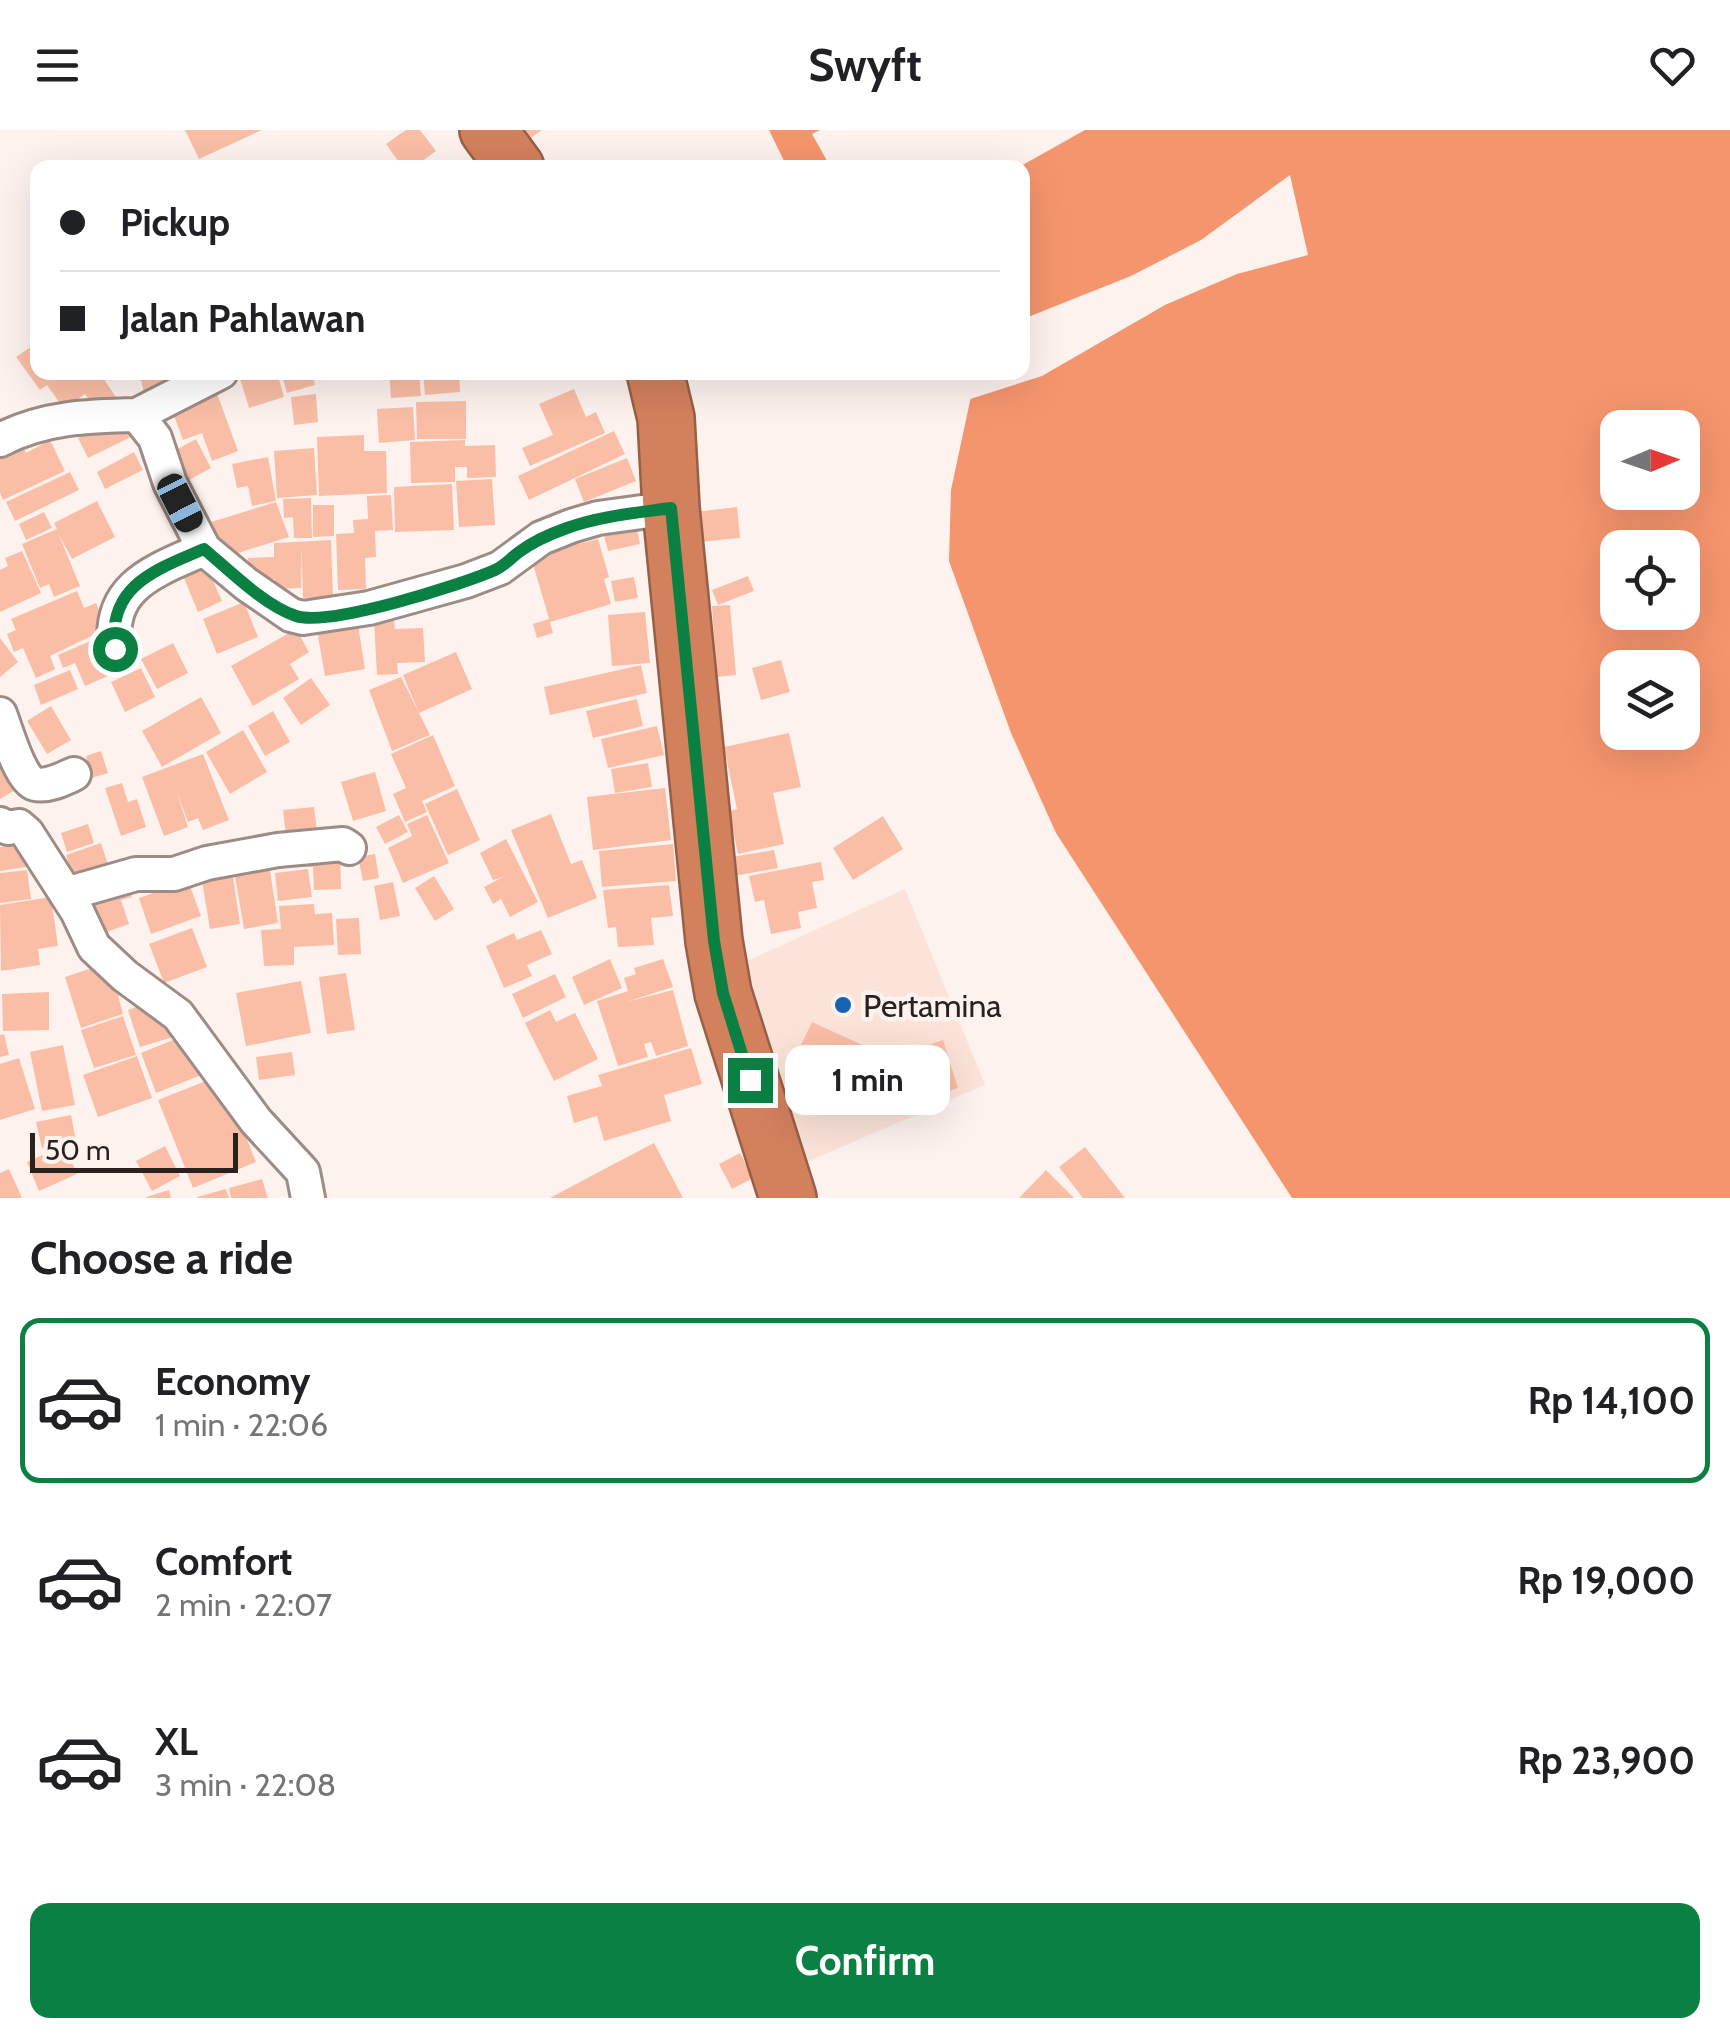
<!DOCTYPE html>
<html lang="en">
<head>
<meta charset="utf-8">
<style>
	body { margin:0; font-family:Cabin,sans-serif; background:#f6f6f6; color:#202124; height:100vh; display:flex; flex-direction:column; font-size:38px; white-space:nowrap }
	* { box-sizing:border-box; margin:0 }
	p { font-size:32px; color:#757577 }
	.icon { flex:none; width:55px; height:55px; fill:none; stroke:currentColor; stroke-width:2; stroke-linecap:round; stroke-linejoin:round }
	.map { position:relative; height:1068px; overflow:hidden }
	.drawer { display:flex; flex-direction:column; background:#fff; flex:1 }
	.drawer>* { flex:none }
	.guide { position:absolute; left:30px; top:30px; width:1000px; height:220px; border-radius:20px; box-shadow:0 10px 40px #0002; display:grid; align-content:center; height:220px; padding:0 30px; background:#fff }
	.needle { width:65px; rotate:88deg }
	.fabs { position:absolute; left:1600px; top:280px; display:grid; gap:20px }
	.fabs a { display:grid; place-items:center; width:100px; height:100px; border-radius:20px; background:#fff; box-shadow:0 10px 40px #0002; font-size:50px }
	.scale { position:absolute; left:30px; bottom:25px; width:208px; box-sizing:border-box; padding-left:10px; border:5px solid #28221f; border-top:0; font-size:28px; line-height:35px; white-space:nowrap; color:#28221f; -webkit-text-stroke:8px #fdf2ee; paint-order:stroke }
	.end { position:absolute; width:45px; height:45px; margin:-22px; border:12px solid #0b8043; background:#fff; box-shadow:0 0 0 5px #fff }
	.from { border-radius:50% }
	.bubble { position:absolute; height:70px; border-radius:20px; background:#fff; box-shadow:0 10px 40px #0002; font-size:32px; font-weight:700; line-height:70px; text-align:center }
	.car { position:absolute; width:30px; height:60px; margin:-30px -15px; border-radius:12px; box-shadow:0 0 8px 2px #0007; background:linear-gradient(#222 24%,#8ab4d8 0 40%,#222 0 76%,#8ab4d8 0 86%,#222 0) }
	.guide b { display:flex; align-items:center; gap:35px; height:95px; font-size:38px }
	.guide b+b { border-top:2px solid #e0e0e0 }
	.guide i { width:25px; height:25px; background:#202124 }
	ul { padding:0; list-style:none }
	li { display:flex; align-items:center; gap:30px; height:165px; margin:0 20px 15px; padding:0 10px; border:5px solid transparent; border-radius:20px }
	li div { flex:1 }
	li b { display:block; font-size:38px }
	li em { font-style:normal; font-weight:700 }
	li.current { border-color:#0b8043 }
	li>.icon { width:90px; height:90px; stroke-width:1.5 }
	h2 { padding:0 30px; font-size:45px; line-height:120px }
	.primary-button { display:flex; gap:20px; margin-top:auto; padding:20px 30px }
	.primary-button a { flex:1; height:115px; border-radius:20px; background:#0b8043; color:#fff; font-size:40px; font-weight:700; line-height:115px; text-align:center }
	header { display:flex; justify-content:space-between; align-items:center; height:130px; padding:0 30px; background:#fff; font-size:45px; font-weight:700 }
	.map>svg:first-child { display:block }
	.built { fill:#fce3d9 }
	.water { fill:#f5956d; fill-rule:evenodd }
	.pier { fill:#fdf2ee }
	.building { fill:#fabea6 }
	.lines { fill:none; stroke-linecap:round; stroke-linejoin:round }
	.street-casing { stroke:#9c8c85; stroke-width:38 }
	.highway-casing { stroke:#975f47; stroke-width:60 }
	.street { stroke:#fff; stroke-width:32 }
	.highway { stroke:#d3805d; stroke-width:55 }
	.route { stroke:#0b8043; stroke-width:12 }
	.poi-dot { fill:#1563b2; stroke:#fdf2ee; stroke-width:4 }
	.labels { text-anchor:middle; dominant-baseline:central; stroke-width:9; stroke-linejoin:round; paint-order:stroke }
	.poi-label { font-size:32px; fill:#28221f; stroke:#fdf2ee; text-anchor:start }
</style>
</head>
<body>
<header><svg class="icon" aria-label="menu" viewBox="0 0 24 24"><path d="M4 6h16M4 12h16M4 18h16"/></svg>Swyft<svg class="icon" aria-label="heart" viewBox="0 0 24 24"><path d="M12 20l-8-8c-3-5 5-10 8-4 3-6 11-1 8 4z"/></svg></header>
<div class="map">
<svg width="1730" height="1068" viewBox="0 0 1730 1068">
	<rect width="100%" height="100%" fill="#fdf2ee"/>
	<path class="built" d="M905,759L985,955L786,1041L725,841Z"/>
	<path class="water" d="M769,0H1730V1068H1292L1056,703L1011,603L949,431L951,360L976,243L1022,242V38L787,37ZM1618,298H1682V362H1618ZM1618,418H1682V482H1618ZM1618,538H1682V602H1618Z"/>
	<path class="pier" d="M820,0H1085L1019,37L831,38L812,4Z
		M1290,45L1308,125L1237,144L1165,175L1042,246L964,271L971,242H1022L1023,189L1131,146L1201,110Z"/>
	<path class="building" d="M185,0H262L199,29Z
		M406,0H420L436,21L413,38H403L386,14Z
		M505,0H542L517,18Z
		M38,212V242H99L116,267L97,281L85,264L64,279L47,255L40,260L16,227Z
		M139,242H193L195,248L144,263Z
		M238,242H277L284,267L249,278Z
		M281,242H312L315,255L287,263Z
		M389,242H419L421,266L391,268Z
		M423,242H459L460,262L425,265Z
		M215,258L238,321L212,331L202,303L183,310L170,275Z
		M574,259L586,287L596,282L605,303L530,336L522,318L553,305L539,274Z
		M316,264L318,292L294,295L291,267Z
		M466,271V309H417L416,272Z
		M413,277L415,310L379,313L377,279Z
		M121,287L131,307L88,328L78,308Z
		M614,301L625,324L529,370L518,346Z
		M364,305V321H386L387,363L319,366L317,307Z
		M18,306L26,323L50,310L65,341L3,370L0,363V322Z
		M196,309L211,338L180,355L165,326Z
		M465,310V316L495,315L496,347L467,348V337H455V352L411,353L410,312Z
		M314,318L317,365L277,368L274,321Z
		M134,322L143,340L105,359L97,342Z
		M268,327L276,371L252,376L248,356L237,358L232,334Z
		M627,328L636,351L584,372L575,349Z
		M70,342L79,360L15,391L6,372Z
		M492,349L495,395L459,397L456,351Z
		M452,354L454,400L395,402L394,357Z
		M391,365L393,400L375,401L376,427L365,428L366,459L338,460L336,404L354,403L353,390L368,389L367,366Z
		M311,368L312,408H294L293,387L284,388L283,369Z
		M97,371L115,407L72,429L59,405L80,456L54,467L49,454L40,458L22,414L57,399L54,393Z
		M276,372L289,407L219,429L208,393Z
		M313,375H334V406L313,407Z
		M737,377L740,408L698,412L695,382Z
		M44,382L52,398L26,410L19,394Z
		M635,390L640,414L608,421L602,398Z
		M575,402L579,414L598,409L609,447L604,449L611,474L550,492L531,427Z
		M331,410L333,467L303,468L301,416V458L275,459V449L249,450L248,428L274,427V413Z
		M22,421L41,463L0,482V440L8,436L5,428Z
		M207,437L222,471L198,482L184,448Z
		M748,446L754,461L718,475L712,460Z
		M634,447L638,468L615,472L611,451Z
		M77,461L84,478L96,473L106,499L50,526L55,539L36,548L23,518L14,522L7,504L16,500L11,489Z
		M244,472L258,507L217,524L203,489Z
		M730,475L736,545L717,547L712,476Z
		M645,482L650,533L612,536L608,485Z
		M357,489L365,539L325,546L316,495Z
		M549,489L553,503L537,508L533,494Z
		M394,490L395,499L423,498L425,532L397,533L398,544L377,545L374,491Z
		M296,499L309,522L290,534L299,549L253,576L231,536Z
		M102,506L117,542L85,556L75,533L63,538L58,525Z
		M0,508L18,532L0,547Z
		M173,513L188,543L157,559L141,529Z
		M456,522L472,559L419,583L403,545Z
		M781,530L790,562L761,570L752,538Z
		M641,535L647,563L550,585L544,557Z
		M141,538L155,567L125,582L111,552Z
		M70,540L78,559L41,575L34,555Z
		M401,547L430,605L392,621L369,560Z
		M311,548L330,575L301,595L283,568Z
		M201,567L221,603L162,637L142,601Z
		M637,569L643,596L593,608L586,581Z
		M51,576L71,610L47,624L27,591Z
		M273,581L290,612L265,626L248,596Z
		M657,596L664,625L608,638L601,609Z
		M243,600L267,642L230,664L206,622Z
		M789,603L801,657L773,663L784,714L738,724L729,681L737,679L724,617Z
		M433,605L455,656L422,671L427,682L405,692L393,664L406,658L391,624Z
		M0,610L25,654L0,669Z
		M101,621L108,643L81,651L78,639L89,636L86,626Z
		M203,624L229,690L203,700L198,688L188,692L177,663L188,697L164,706L142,647Z
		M648,633L652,657L615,663L611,639Z
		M375,642L386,681L353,691L341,652Z
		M122,653L128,672L137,669L146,697L121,706L105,658Z
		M665,658L671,710L593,720L587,667Z
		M457,659L480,710L448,725L425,674Z
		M314,677L318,710L287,714L283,680Z
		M551,684L571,734L582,730L597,768L548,788L511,700Z
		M399,685L408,702L385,714L376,697Z
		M427,685L449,733L403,753L388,718L412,706L407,694Z
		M883,686L903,719L853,750L833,718Z
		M88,694L94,713L67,722L61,703Z
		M506,709L538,772L510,787L501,769L493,774L484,757L503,747L493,750L480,723Z
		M30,713L33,736L0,741V717Z
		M101,713L110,741L75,753L66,725Z
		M673,714L676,751L602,757L599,721Z
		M340,720L341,759L314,760L313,737H300L299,722Z
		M774,720L778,738L734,746L731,727Z
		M375,724L379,748L363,751L358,727Z
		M821,732L824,750L812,752L817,778L798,782L801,798L771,804L764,770L755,772L749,746Z
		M269,734L278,793L244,799L234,740Z
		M308,739L312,767L278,771L275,743Z
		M27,740L31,769L0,773V743Z
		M232,740L240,794L210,799L201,745Z
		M434,746L454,779L435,791L415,758Z
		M127,750L132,767L121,770L129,794L98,805L83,764Z
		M393,752L400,786L380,790L374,756Z
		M669,755L673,786L651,788L654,815L618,817L616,797L608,798L603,760Z
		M190,756L201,786L151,804L139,768L168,758L170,763Z
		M51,767L58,816L38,819L40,835L1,841L0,775Z
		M314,774L315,784L332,783L334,815L294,817V835L264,836L261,800L281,799L279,776Z
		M359,788L361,824L338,825L336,789Z
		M192,798L207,837L164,853L149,814Z
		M541,800L552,824L527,835L532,846L504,858L486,816L514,803L517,810Z
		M610,829L622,858L584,875L572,847Z
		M663,829L673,857L626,872L673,860L688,916L656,926L651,912L644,914L648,927L618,936L597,871L628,861L624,848L636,844L634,838Z
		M107,833L127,863L118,866L123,884L81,898L65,847Z
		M346,843L355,900L327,904L319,847Z
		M555,844L566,867L523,888L512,864Z
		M301,851L311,903L246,916L236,863Z
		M49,862V900L3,901L2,864Z
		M150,872L155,888L166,885L173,907L140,917L128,880Z
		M550,880L556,892L575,883L598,929L554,951L525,893Z
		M123,886L136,925L94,938L81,900Z
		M812,892L904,934L889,966L797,923Z
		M4,904L9,925L0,927V905Z
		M188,904L204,944L156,963L141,923Z
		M943,910L958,958L919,971L904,923Z
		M63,915L75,975L42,981L30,922Z
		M691,918L702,954L664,965L671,991L604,1011L597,986L574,993L567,966L602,956L598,945Z
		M292,922L295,945L259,950L256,927Z
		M137,926L152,968L98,987L83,945Z
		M19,928L35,979L0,990V934Z
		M221,945L256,1032L193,1058L158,970Z
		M71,985L76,1011L42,1018L36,992Z
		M654,1013L683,1068H550L595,1044Z
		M65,1015L77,1044L39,1061L27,1032Z
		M165,1016L180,1046L152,1061L136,1031Z
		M1085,1017L1125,1068H1083L1059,1037Z
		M740,1023L753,1048L732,1059L719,1034Z
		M9,1039L22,1068H0V1043Z
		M1046,1040L1074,1068H1019Z
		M262,1049L268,1068H231L229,1058Z
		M226,1059L229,1068H197V1067Z
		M169,1060L171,1068H146V1067Z"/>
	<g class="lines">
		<g class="street-casing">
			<path id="street" d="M137,285L221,242
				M0,310C44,287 89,286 137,285L155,308L170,353L204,419L246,454L291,485L303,488L369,478L466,451L500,438L541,408L571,396L598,388L671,378
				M115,519C107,455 155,441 204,419
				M0,584C6,599 20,650 35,654C47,657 63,649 74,644
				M0,694L8,698L19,696L27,703L77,781L94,817L125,846L178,885L256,991L303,1042L308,1068
				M66,764L136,744H174L207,733L278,720L343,714L349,718"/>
		</g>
		<g class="highway-casing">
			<path id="highway" d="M488,0L516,38
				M655,242L666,288L671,378L714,811L723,863L788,1068"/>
		</g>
		<use href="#street" class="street"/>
		<use href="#highway" class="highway"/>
	</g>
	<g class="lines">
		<path class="route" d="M115,519C107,456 155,440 204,419C229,440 265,476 296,486C329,497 461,455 495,440C504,436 511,428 519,422C534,411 550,404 567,398C600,386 636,383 671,378L714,811L723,863L750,950"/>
	</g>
	<circle class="poi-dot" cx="843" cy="875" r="10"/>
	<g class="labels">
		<g class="poi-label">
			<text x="863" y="875">Pertamina</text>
		</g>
	</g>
</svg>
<div class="fabs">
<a><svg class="needle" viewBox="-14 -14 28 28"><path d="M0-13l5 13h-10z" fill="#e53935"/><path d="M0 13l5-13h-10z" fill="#757577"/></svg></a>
<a><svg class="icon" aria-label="locate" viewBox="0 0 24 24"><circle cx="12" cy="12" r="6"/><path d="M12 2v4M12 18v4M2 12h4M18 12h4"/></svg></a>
<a><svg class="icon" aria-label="layers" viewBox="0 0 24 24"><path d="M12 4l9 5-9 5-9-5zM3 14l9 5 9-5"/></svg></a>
</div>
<div class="scale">50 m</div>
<i class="end from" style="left:115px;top:519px"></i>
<i class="end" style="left:750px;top:950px"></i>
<div class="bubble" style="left:785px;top:915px;width:165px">1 min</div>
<i class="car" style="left:180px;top:373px;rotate:153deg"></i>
<div class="guide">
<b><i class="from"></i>Pickup</b>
<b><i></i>Jalan Pahlawan</b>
</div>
</div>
<section class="drawer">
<h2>Choose a ride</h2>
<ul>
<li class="current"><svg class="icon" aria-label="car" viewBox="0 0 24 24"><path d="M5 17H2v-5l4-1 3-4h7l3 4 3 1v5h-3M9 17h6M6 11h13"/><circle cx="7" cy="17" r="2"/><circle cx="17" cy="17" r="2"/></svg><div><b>Economy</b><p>1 min · 22:06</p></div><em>Rp 14,100</em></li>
<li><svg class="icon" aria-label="car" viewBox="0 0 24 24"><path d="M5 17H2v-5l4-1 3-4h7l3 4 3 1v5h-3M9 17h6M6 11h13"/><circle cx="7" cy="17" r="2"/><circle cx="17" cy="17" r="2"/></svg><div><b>Comfort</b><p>2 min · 22:07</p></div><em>Rp 19,000</em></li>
<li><svg class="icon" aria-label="car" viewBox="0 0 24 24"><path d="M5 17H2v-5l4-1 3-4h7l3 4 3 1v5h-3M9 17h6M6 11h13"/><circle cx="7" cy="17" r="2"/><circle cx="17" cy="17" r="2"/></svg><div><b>XL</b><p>3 min · 22:08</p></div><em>Rp 23,900</em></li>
</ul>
<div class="primary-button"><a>Confirm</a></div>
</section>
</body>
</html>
